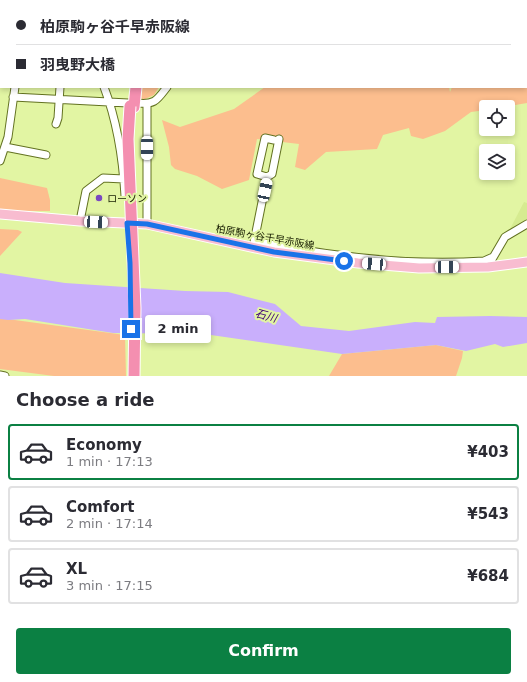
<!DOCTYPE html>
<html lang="en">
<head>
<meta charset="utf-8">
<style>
	body { margin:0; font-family:"DejaVu Sans","Noto Sans JP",sans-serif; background:#f7f7f7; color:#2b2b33; height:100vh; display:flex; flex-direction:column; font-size:15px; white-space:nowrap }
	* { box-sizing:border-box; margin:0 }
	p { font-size:13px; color:#7c7c81 }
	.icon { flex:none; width:22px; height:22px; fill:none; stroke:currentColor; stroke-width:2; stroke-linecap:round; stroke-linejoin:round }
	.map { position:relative; height:376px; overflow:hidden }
	.side { display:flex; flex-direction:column; background:#fff; flex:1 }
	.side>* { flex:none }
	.guide { position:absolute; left:0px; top:0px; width:527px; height:88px; box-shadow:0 2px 6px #0003; display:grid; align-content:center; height:88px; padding:0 16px; background:#fff }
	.tools { position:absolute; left:479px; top:100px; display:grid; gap:8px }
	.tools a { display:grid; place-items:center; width:36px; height:36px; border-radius:4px; background:#fff; box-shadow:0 2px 6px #0003; font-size:20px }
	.end { position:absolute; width:18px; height:18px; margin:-9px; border:5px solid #1a73e8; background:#fff; box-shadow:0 0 0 2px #fff }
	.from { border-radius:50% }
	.bubble { position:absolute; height:28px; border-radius:4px; background:#fff; box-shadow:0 2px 6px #0003; font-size:13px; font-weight:600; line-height:28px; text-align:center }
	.car { position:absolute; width:12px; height:24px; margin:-12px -6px; border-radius:5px; box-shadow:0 0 3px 1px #0007; background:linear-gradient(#fff 24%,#345 0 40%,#fff 0 76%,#345 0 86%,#fff 0) }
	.guide b { display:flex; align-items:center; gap:14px; height:38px; font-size:15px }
	.guide b+b { border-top:1px solid #e1e1e2 }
	.guide i { width:10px; height:10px; background:#2b2b33 }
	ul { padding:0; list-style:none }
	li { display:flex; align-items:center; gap:12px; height:56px; margin:0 8px 6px; padding:0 8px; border:2px solid #e1e1e2; border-radius:4px }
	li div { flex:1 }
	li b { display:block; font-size:15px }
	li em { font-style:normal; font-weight:600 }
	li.selected { border-color:#0b8043 }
	li>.icon { width:36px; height:36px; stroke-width:1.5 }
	h2 { padding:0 16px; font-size:18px; line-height:48px }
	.primary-button { display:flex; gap:8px; margin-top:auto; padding:8px 16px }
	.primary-button a { flex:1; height:46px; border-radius:4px; background:#0b8043; color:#fff; font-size:16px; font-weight:600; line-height:46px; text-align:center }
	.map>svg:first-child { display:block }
	.built { fill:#d6eb91 }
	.green { fill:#fcbe8e }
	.water { fill:#c9affc }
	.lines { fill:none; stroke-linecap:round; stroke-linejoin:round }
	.highway-tunnel { stroke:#b9ca82; stroke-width:11; stroke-dasharray:11 5.5; stroke-linecap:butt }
	.minor-casing { stroke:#637221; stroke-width:9 }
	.major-casing { stroke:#fff; stroke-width:11 }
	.highway-casing { stroke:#fff; stroke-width:13 }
	.minor { stroke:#fff; stroke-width:7 }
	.major { stroke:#f8bcd0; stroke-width:9 }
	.highway { stroke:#f48fb0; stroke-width:11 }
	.highway-bridge-casing { stroke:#fff; stroke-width:13; stroke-linecap:butt }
	.highway-bridge { stroke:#f48fb0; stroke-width:11 }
	.route { stroke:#1a73e8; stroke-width:5 }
	.poi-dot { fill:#7a48c0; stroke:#e2f5a3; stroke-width:1.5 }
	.labels { text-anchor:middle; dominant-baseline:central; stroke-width:4; stroke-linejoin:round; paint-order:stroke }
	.poi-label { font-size:10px; fill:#171d00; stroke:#e2f5a3; text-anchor:start }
	.street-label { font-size:10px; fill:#171d00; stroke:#e2f5a3 }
	.water-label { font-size:11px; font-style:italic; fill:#3f0075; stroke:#e2f5a3 }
</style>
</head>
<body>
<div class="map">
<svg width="527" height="376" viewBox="0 0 527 376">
	<rect width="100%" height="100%" fill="#e2f5a3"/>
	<path class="built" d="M524,202L527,203V222L509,231Z"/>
	<path class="green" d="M23,0H194L24,1Z
		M217,0H350L219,1Z
		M525,0H527V103L503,107H486V110L471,112L445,131L423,139L411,136L409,128L383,135L377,149L326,152L305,170L295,167L299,144L257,139L249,180L222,189L197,176L175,169L171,165L169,147L162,120L180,127L234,109L265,87H449L450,92L452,87H526Z
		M141,87H159L154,95L143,100L139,95Z
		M0,178L47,188L50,200V211H29L28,214L0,211Z
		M0,229L18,230L22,232L0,256Z
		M0,318L125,335L126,376H54L0,369Z
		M436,345L463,351L462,358L456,376H329L342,354Z"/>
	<path class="water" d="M0,273L65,283L185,291L228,292L275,304L301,326L349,331L415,322L435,323L437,317L490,316L527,317V343L503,347L495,344L466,351L436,345L342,354L204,334L113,333L25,319L8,320L0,319Z"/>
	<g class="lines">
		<path class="highway-tunnel" d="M148,1L149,0"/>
		<g class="minor-casing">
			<path id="minor" d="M17,0L18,1
				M104,87C117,121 123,160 125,196
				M13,97L128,103
				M137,103C155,105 157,100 167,87
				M147,104V224
				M56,124L58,118L60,87
				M5,147L46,155
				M0,161L8,137L15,87
				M267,177L272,174L279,139
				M80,221L86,191L103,178L124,179
				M253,247L267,177L257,174L265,138L274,140
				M257,248L259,242C333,257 409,266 484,261L493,257
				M491,261L505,237L527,224
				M0,375L5,376"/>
		</g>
		<g class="major-casing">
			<path id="major" d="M0,214L80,221L147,224L274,252L358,263L419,268L488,267L527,262"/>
		</g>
		<g class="highway-casing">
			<path id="highway" d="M134,107L136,87"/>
		</g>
		<use href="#minor" class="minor"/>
		<use href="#major" class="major"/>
		<use href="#highway" class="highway"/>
		<g class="highway-bridge-casing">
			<path id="highway-bridge" d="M130,106L128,139L135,308L134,376"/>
		</g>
		<use href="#highway-bridge" class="highway-bridge"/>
	</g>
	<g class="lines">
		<path class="route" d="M131,329L130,263L127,223L147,224L274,252L344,261"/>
	</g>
	<circle class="poi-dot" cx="99" cy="198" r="4"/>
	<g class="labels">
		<g class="poi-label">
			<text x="107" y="198">ローソン</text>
		</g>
		<g class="street-label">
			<text transform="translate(265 237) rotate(10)">柏原駒ヶ谷千早赤阪線</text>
		</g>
		<g class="water-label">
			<text transform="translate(266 316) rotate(15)">石川</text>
		</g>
	</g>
</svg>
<div class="tools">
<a><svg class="icon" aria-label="locate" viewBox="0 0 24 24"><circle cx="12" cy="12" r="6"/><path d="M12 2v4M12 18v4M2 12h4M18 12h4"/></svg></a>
<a><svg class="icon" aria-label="layers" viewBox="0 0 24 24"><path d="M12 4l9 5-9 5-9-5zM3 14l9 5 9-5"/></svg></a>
</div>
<i class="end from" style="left:344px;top:261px"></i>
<i class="end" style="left:131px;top:329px"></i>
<div class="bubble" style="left:145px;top:315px;width:66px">2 min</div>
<i class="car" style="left:147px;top:148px;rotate:180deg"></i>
<i class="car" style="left:265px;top:190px;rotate:12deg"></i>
<i class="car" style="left:96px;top:222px;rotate:93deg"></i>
<i class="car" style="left:374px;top:264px;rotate:274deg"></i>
<i class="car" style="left:447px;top:267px;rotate:89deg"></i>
<div class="guide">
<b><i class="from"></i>柏原駒ヶ谷千早赤阪線</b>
<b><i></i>羽曳野大橋</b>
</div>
</div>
<section class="side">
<h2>Choose a ride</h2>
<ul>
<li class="selected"><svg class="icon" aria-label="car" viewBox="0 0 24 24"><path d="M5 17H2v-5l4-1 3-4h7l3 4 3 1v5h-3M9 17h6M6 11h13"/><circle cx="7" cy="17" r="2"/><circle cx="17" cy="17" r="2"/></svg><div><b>Economy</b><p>1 min · 17:13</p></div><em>¥403</em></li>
<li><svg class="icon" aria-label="car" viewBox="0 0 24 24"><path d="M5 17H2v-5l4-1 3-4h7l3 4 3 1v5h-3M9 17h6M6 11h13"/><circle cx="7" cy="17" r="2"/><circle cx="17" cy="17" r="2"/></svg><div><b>Comfort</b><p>2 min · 17:14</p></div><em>¥543</em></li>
<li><svg class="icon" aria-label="car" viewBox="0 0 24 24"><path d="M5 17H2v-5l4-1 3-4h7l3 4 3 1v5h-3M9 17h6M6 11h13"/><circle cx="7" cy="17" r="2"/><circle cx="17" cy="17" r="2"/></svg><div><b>XL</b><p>3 min · 17:15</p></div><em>¥684</em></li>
</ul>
<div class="primary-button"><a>Confirm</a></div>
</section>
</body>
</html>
